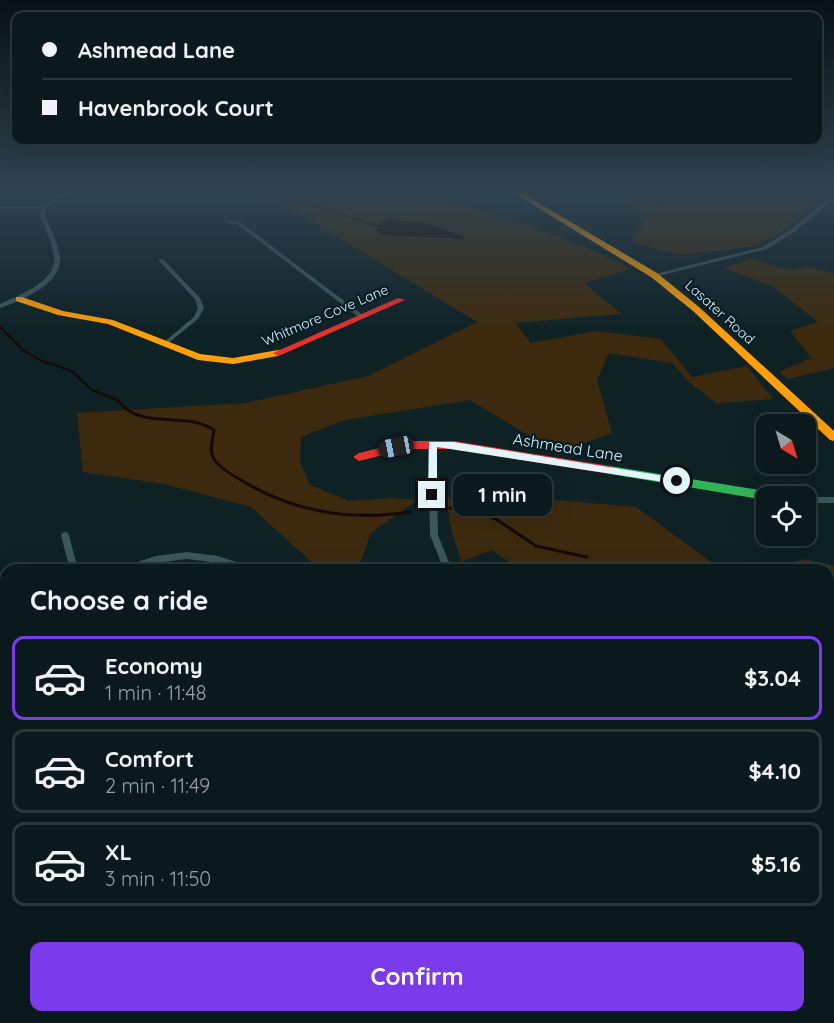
<!DOCTYPE html>
<html lang="en">
<head>
<meta charset="utf-8">
<style>
	body { margin:0; font-family:Quicksand,sans-serif; background:#182629; color:#f1f3f6; height:100vh; display:flex; flex-direction:column; font-size:22px; white-space:nowrap }
	* { box-sizing:border-box; margin:0 }
	p { font-size:20px; color:#99a0a3 }
	.icon { flex:none; width:33px; height:33px; fill:none; stroke:currentColor; stroke-width:2; stroke-linecap:round; stroke-linejoin:round }
	.map { position:relative; flex:1; overflow:hidden }
	.side { position:absolute; left:0px; top:564px; width:834px; height:459px; display:flex; flex-direction:column; background:#0a191c; border-radius:18px 18px 0 0; box-shadow:0 6px 24px #0002,0 0 0 2px #2a383b }
	.side>* { flex:none }
	.banner { position:absolute; left:12px; top:12px; width:810px; height:132px; border-radius:12px; box-shadow:0 6px 24px #0002,0 0 0 2px #2a383b; display:grid; align-content:center; height:132px; padding:0 30px; background:#0a191c }
	.needle { width:39px; rotate:142deg }
	.buttons { position:absolute; left:756px; top:414px; display:grid; gap:12px }
	.buttons a { display:grid; place-items:center; width:60px; height:60px; border-radius:12px; background:#0a191c; box-shadow:0 6px 24px #0002,0 0 0 2px #2a383b; font-size:30px }
	.end { position:absolute; width:27px; height:27px; margin:-14px; border:8px solid #e3f5fb; background:#111; box-shadow:0 0 0 3px #111 }
	.from { border-radius:50% }
	.bubble { position:absolute; height:42px; border-radius:12px; background:#0a191c; box-shadow:0 6px 24px #0002,0 0 0 2px #2a383b; font-size:20px; font-weight:700; line-height:42px; text-align:center }
	.car { position:absolute; width:18px; height:36px; margin:-18px -9px; border-radius:8px; box-shadow:0 0 4px 2px #0007; background:linear-gradient(#222 24%,#8ab4d8 0 40%,#222 0 76%,#8ab4d8 0 86%,#222 0) }
	.banner b { display:flex; align-items:center; gap:21px; height:57px; font-size:22px }
	.banner b+b { border-top:2px solid #2a383b }
	.banner i { width:15px; height:15px; background:#f1f3f6 }
	ul { padding:0; list-style:none }
	li { display:flex; align-items:center; gap:18px; height:84px; margin:0 12px 9px; padding:0 18px; border:3px solid #2a383b; border-radius:12px }
	li div { flex:1 }
	li b { display:block; font-size:22px }
	li em { font-style:normal; font-weight:700 }
	li.on { border-color:#7c3aed }
	li>.icon { width:54px; height:54px; stroke-width:1.5 }
	h2 { padding:0 30px; font-size:27px; line-height:72px }
	.button { display:flex; gap:12px; margin-top:auto; padding:12px 30px }
	.button a { flex:1; height:69px; border-radius:12px; background:#7c3aed; color:#fff; font-size:24px; font-weight:700; line-height:69px; text-align:center }
	.map>svg:first-child { display:block }
	.green { fill:#3d2a0e }
	.water { fill:#170803 }
	.lines { fill:none; stroke-linecap:round; stroke-linejoin:round }
	.stream-far2 { stroke:#170803; stroke-width:1.5 }
	.stream-far1 { stroke:#170803; stroke-width:2 }
	.stream { stroke:#170803; stroke-width:3 }
	.street { fill:#3b565c; fill-rule:evenodd }
	.fast { fill:#30b455; fill-rule:evenodd }
	.slow { fill:#ff9f0a; fill-rule:evenodd }
	.jam { fill:#e5322d; fill-rule:evenodd }
	.route { fill:#e3f5fb }
	.labels { text-anchor:middle; dominant-baseline:central; stroke-width:4.5; stroke-linejoin:round; paint-order:stroke }
	.far-street-label { font-size:14px; fill:#e3f5fb; stroke:#001d25 }
	.street-label { font-size:16px; fill:#e3f5fb; stroke:#001d25 }
</style>
</head>
<body>
<div class="map">
<svg width="834" height="1023" viewBox="0 0 834 1023">
	<rect width="100%" height="100%" fill="#0e2125"/>
	<path class="green" d="M275,189H425L418,192C491,213 564,234 631,269L584,283L622,314L515,323L531,343L596,331L661,339L692,377L747,366L773,399L716,403L690,383L672,363L609,353L597,380L612,433L558,453L470,400L345,420L301,437L300,462L310,485L349,501L391,498L417,500L371,533L361,561L344,570H320L251,507L164,484L83,472L77,413L246,403L368,376L477,322L264,192Z
		M631,189H808L824,197L776,236L754,246L682,255L634,243L632,234L645,222L627,200L634,193Z
		M751,259L789,270L808,267L834,273V368L788,379L779,372L811,358L790,331L818,322L772,286L724,268Z
		M507,496L636,507L722,570H521L492,550L461,562L451,529L446,497Z
		M804,559L834,566V649H828V570H769Z
		M828,849H834V1023H650L645,1017H828Z
		M346,1017H454V1023H334Z"/>
	<path class="water" d="M389,220L420,222L463,236V239L384,235L376,232L382,222Z"/>
	<g class="lines">
		<path class="stream-far2" d="M263,189L380,227
			M663,201L682,189"/>
		<path class="stream-far1" d="M0,327L24,351L42,361L72,371L92,390L117,400L126,408"/>
		<path class="stream" d="M124,407C148,428 188,412 214,430C213,438 209,450 213,457C217,466 232,475 241,480C293,512 351,521 410,512
			M450,508L481,513L496,519L536,546L587,557"/>
		<path class="street" d="M75,189H83C68,195 52,198 44,213C49,228 59,243 60,259C61,284 20,301 0,308V304C18,296 56,282 54,258C53,242 44,228 40,213L42,208H0V206H44L57,196Z
			M832,196H834V199L794,232L767,249L654,277L651,275L763,247L790,230Z
			M225,220L240,222L364,316V318H360L237,224L225,222Z
			M159,259H163L200,298L204,308L198,319L166,345L164,344V342L194,317L198,308L195,299L159,261Z
			M432,441L436,444L438,535L452,570H444L430,535L428,444Z
			M806,497H834V503H806Z
			M65,532L68,533L69,535L78,570H70L61,535L62,533Z
			M187,552L218,556L252,567L253,570H239L218,563L187,559L156,563L135,570H121L122,567L156,556Z
			M6,624V633L0,635V626Z
			M834,697V707L828,708V698Z"/>
		<path class="fast" d="M610,466L771,492L777,496H766V500L610,474L604,470Z
			M828,809H834V827H828Z"/>
		<path class="slow" d="M507,189H515L657,273L699,307L834,431V441L830,440L693,311L651,277Z
			M16,297H22L63,311L113,320L200,354L233,358L278,350L283,353L278,356L233,364L198,360L108,324L58,315L16,301Z
			M6,829V847L0,848V830Z"/>
		<path class="jam" d="M398,298L405,300L281,355L278,356L273,353Z
			M408,441H454L610,466L616,470L610,474L454,449H408L359,461L353,457L359,453Z"/>
	</g>
	<linearGradient id="sky" x2="0" y2="1"><stop stop-color="#081214"/><stop offset="0.57" stop-color="#304351"/><stop offset="1" stop-color="#304351" stop-opacity="0"/></linearGradient>
	<rect width="834" height="332" fill="url(#sky)"/>
	<path class="route" d="M429,442H454L677,478L682,481L677,484L437,447V495L432,498L428,495Z"/>
	<g class="labels">
		<g class="far-street-label">
			<text transform="translate(720 312) rotate(42)">Lasater Road</text>
			<text transform="translate(325 315) rotate(-23)">Whitmore Cove Lane</text>
		</g>
		<g class="street-label">
			<text transform="translate(568 447) rotate(9)">Ashmead Lane</text>
		</g>
	</g>
</svg>
<div class="buttons">
<a><svg class="needle" viewBox="-14 -14 28 28"><path d="M0-13l5 13h-10z" fill="#e53935"/><path d="M0 13l5-13h-10z" fill="#99a0a3"/></svg></a>
<a><svg class="icon" aria-label="locate" viewBox="0 0 24 24"><circle cx="12" cy="12" r="6"/><path d="M12 2v4M12 18v4M2 12h4M18 12h4"/></svg></a>
</div>
<i class="end from" style="left:677px;top:481px"></i>
<i class="end" style="left:432px;top:495px"></i>
<div class="bubble" style="left:453px;top:474px;width:99px">1 min</div>
<i class="car" style="left:396px;top:447px;rotate:259deg"></i>
<div class="banner">
<b><i class="from"></i>Ashmead Lane</b>
<b><i></i>Havenbrook Court</b>
</div>
<section class="side">
<h2>Choose a ride</h2>
<ul>
<li class="on"><svg class="icon" aria-label="car" viewBox="0 0 24 24"><path d="M5 17H2v-5l4-1 3-4h7l3 4 3 1v5h-3M9 17h6M6 11h13"/><circle cx="7" cy="17" r="2"/><circle cx="17" cy="17" r="2"/></svg><div><b>Economy</b><p>1 min · 11:48</p></div><em>$3.04</em></li>
<li><svg class="icon" aria-label="car" viewBox="0 0 24 24"><path d="M5 17H2v-5l4-1 3-4h7l3 4 3 1v5h-3M9 17h6M6 11h13"/><circle cx="7" cy="17" r="2"/><circle cx="17" cy="17" r="2"/></svg><div><b>Comfort</b><p>2 min · 11:49</p></div><em>$4.10</em></li>
<li><svg class="icon" aria-label="car" viewBox="0 0 24 24"><path d="M5 17H2v-5l4-1 3-4h7l3 4 3 1v5h-3M9 17h6M6 11h13"/><circle cx="7" cy="17" r="2"/><circle cx="17" cy="17" r="2"/></svg><div><b>XL</b><p>3 min · 11:50</p></div><em>$5.16</em></li>
</ul>
<div class="button"><a>Confirm</a></div>
</section>
</div>
</body>
</html>
